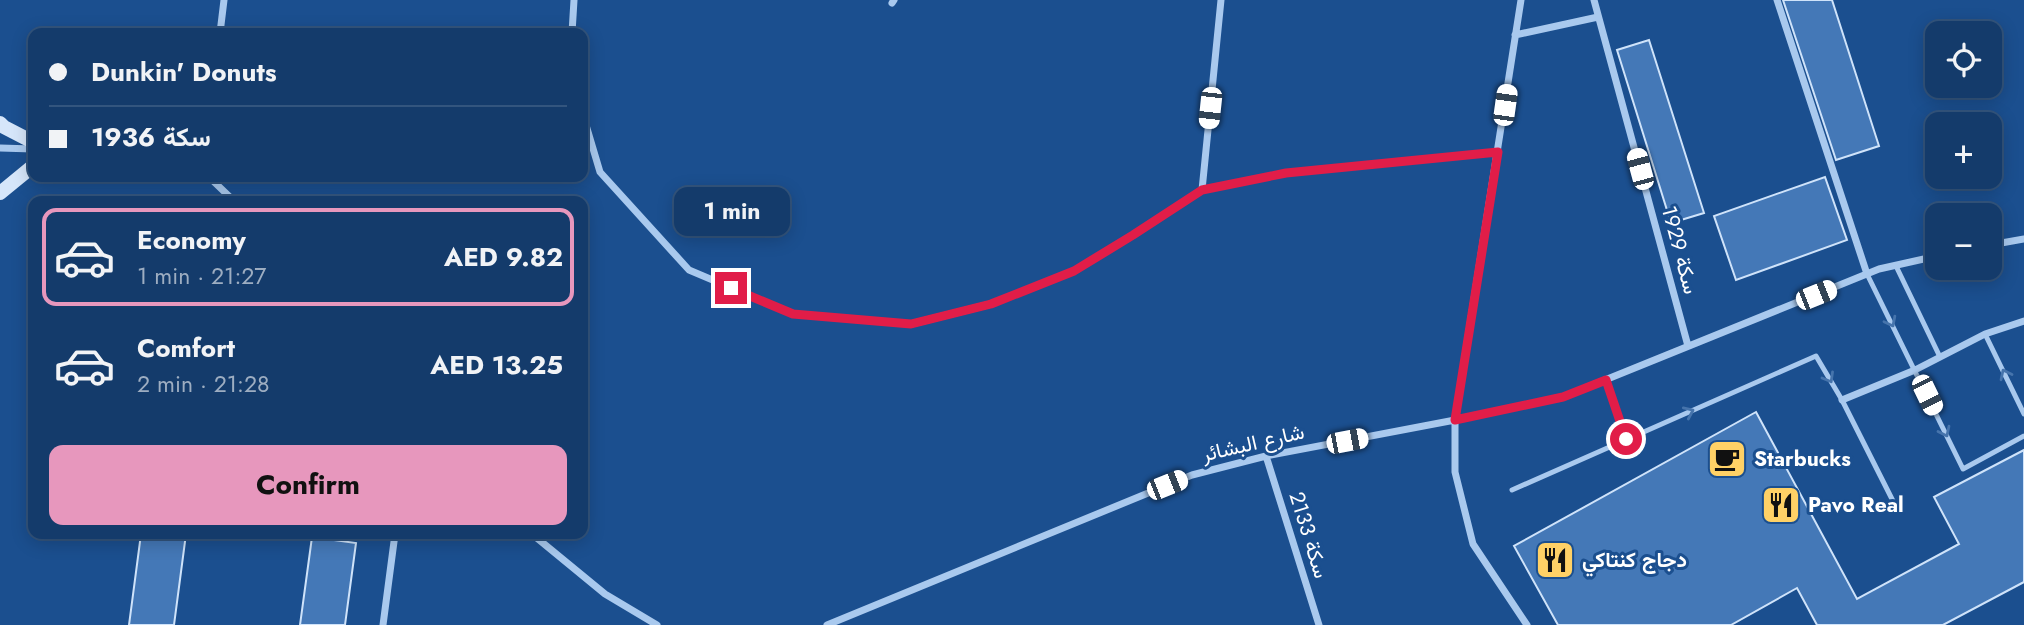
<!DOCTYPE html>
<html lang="en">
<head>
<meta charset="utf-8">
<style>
	body { margin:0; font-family:Jost,Vazirmatn,sans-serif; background:#214673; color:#f1f3f6; height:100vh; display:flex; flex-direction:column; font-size:26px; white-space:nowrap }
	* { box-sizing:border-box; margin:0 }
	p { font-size:23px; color:#9dadc1 }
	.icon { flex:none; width:38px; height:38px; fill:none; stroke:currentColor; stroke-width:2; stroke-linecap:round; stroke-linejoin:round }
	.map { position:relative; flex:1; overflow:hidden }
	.panel { position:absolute; left:28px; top:196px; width:560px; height:343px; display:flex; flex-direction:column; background:#143b6b; border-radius:14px; box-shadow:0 4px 18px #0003,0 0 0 2px #33557e }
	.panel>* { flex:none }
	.guide { position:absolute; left:28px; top:28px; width:560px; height:154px; border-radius:14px; box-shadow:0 4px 18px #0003,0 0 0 2px #33557e; display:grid; align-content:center; height:154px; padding:0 21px; background:#143b6b }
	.controls { position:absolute; left:1925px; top:21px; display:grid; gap:14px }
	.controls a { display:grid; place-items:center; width:77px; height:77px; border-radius:14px; background:#143b6b; box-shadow:0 4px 18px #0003,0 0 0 2px #33557e; font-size:35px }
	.end { position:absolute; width:32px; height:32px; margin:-16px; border:9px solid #e11d48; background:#fff; box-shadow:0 0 0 4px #fff }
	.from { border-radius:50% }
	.bubble { position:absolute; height:49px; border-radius:14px; background:#143b6b; box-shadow:0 4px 18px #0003,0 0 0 2px #33557e; font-size:23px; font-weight:700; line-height:49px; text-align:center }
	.car { position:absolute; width:21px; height:42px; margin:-21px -10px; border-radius:9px; box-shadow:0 0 5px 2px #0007; background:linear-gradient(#fff 24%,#345 0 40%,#fff 0 76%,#345 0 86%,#fff 0) }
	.guide b { display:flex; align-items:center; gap:24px; height:66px; font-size:26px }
	.guide b+b { border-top:2px solid #33557e }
	.guide i { width:18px; height:18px; background:#f1f3f6 }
	ul { padding:12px 0 0; list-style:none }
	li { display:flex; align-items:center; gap:21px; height:98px; margin:0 14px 10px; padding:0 7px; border:4px solid transparent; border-radius:14px }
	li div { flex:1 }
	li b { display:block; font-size:26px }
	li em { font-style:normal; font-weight:700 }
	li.on { border-color:#e797bd }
	li>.icon { width:63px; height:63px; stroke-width:1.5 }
	.primary-button { display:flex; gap:14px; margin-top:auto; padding:14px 21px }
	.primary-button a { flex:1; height:80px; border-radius:14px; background:#e797bd; color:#111; font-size:28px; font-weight:700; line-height:80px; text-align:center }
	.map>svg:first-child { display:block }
	.building { fill:#4478b7; stroke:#cfe3fa; stroke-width:2 }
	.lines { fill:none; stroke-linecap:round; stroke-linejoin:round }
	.lane { stroke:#a9c9ee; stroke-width:5 }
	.street { stroke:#a9c9ee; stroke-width:7 }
	.secondary { stroke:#d6e6fa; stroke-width:14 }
	.oneway { stroke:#4674ac }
	.route { stroke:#e11d48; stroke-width:9 }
	.labels { text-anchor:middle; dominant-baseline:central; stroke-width:6; stroke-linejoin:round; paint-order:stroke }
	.street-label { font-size:21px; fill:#fff; stroke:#1b4f8f }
	.poi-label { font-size:21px; font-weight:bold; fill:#fff; stroke:#1b4f8f; text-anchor:start }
</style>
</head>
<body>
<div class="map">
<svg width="2024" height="625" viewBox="0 0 2024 625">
	<rect width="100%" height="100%" fill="#1b4f8f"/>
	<path class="building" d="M1783,0H1832L1879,146L1836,160Z
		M1649,40L1704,213L1671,223L1617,50Z
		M1825,177L1847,240L1736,280L1714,216Z
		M1756,412L1857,599L1959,544L1934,497L2024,450V582L1943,625H1817L1797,588L1731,625H1558L1514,546Z
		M141,534H186L174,625H129Z
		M312,537L356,543L345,625H300Z"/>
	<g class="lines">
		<path class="lane" d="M1896,266L1940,357
			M1867,274L1963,469L2024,436
			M1985,334L2024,414
			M1606,380L1626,439
			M1512,490L1816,356L1842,400L1895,505"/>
		<path class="street" d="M1521,0L1455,420V472L1473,544L1527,625
			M1594,0L1688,346
			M1777,0L1867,274
			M892,3L894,0
			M220,33L224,0
			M572,33L574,0
			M1515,35L1598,17
			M583,115L600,172L689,270L793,314L911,324L991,304L1074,271L1133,235L1202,190L1286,173L1498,152
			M0,148L33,149
			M209,177L234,201
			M1202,190L1221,0
			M1990,245L2024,239
			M1842,400L1915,370L1985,334L2024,321
			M1266,456L1319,625
			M532,534L605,594L657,625
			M383,625L395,534
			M827,625L1192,475L1266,456L1455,420L1563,397L1879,269L1937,256"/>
		<path class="secondary" d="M0,123L4,127L33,142
			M0,193L33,166"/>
	</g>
	<defs><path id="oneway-chevron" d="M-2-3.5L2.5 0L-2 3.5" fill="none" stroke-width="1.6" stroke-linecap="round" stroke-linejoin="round" transform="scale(1.75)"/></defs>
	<g class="oneway">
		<use href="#oneway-chevron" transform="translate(1891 322) rotate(63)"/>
		<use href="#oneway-chevron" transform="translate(2005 374) rotate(-116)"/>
		<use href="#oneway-chevron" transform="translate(1829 378) rotate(60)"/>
		<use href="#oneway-chevron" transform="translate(1689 412) rotate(-24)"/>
		<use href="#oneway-chevron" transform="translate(1945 432) rotate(64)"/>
	</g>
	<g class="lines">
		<path class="route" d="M731,288L793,314L911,324L991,304L1074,271L1133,235L1202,190L1286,173L1498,152L1455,420L1563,397L1606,380L1626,439"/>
	</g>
	<defs>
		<g id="cafe-square" transform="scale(2.0125)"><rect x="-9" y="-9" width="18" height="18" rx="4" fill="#ffd166" stroke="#1b4f8f"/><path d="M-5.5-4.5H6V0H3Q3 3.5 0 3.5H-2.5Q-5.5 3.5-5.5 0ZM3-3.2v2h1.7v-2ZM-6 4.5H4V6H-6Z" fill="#111"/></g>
		<g id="restaurant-square" transform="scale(2.0125)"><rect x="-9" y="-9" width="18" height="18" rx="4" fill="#ffd166" stroke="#1b4f8f"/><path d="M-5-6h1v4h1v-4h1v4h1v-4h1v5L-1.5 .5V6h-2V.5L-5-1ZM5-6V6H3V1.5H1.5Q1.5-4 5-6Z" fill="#111"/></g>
	</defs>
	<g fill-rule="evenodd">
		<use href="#cafe-square" x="1727" y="459"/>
		<use href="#restaurant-square" x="1781" y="505"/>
		<use href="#restaurant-square" x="1555" y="560"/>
	</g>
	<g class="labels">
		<g class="street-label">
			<text transform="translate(1680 250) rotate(75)">سكة 1929</text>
			<text transform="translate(1253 443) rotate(-13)">شارع البشائر</text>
			<text transform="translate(1309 535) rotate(73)">سكة 2133</text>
		</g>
		<g class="poi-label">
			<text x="1754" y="459">Starbucks</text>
			<text x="1808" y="505">Pavo Real</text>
			<text x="1582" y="560">دجاج كنتاكي</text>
		</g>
	</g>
</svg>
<div class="controls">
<a><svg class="icon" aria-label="locate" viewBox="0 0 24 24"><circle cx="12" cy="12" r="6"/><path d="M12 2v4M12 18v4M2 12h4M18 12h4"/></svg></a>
<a>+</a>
<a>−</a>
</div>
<i class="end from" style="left:1626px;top:439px"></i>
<i class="end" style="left:731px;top:288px"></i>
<div class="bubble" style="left:674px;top:187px;width:116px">1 min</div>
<i class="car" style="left:1505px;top:105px;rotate:8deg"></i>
<i class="car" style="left:1210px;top:108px;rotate:186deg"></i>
<i class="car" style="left:1640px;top:169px;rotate:345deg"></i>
<i class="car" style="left:1816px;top:295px;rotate:68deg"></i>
<i class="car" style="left:1927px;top:395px;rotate:154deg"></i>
<i class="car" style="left:1347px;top:441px;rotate:79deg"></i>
<i class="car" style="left:1167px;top:485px;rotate:68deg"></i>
<div class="guide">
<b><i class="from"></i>Dunkin' Donuts</b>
<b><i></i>سكة 1936</b>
</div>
<section class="panel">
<ul>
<li class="on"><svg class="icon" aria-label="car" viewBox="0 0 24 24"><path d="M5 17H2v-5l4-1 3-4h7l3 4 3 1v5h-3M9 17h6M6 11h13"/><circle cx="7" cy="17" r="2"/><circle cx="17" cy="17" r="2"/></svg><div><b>Economy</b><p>1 min · 21:27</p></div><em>AED 9.82</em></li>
<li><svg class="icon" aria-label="car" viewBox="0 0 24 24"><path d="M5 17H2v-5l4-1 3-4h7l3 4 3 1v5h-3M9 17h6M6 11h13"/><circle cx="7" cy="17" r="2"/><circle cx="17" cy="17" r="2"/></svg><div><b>Comfort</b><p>2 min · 21:28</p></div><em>AED 13.25</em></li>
</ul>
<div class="primary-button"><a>Confirm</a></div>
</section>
</div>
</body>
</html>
